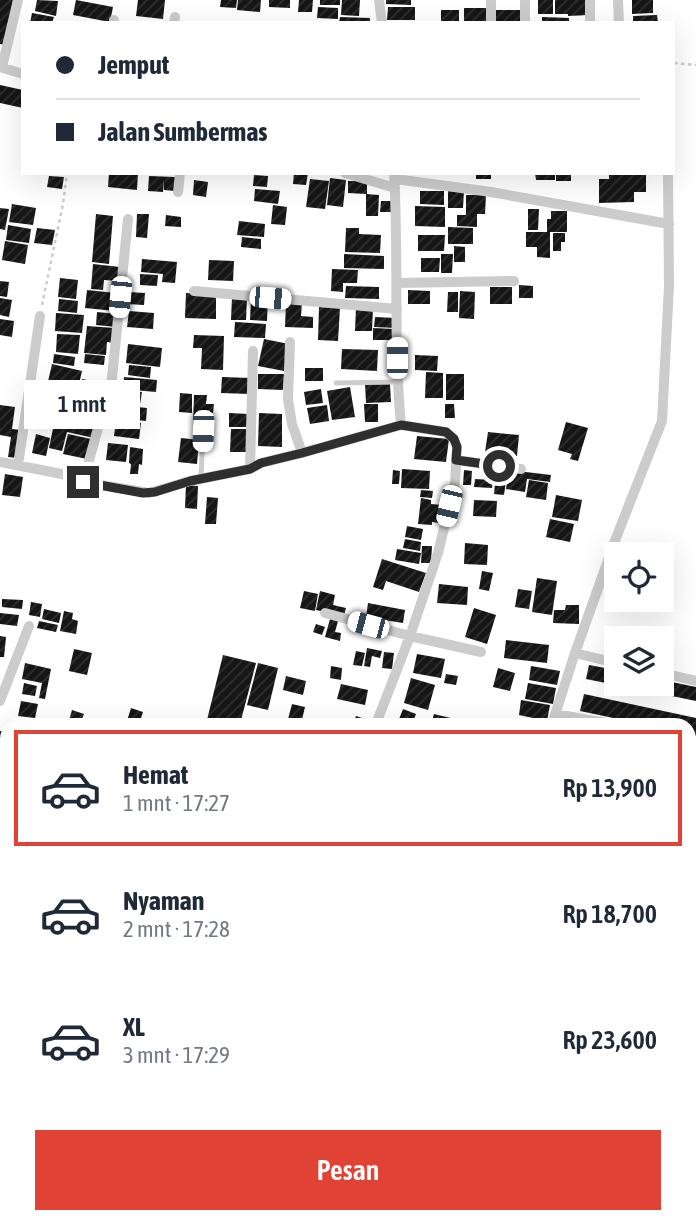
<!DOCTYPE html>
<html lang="id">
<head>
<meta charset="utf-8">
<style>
	body { margin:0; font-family:"Asap Condensed",sans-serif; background:#f2f2f3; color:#1f2937; height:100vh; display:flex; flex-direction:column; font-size:26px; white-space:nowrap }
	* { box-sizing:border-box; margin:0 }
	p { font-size:23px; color:#747a83 }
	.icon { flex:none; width:38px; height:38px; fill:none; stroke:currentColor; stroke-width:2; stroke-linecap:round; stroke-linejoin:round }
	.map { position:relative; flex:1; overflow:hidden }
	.side { position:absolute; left:0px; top:718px; width:696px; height:506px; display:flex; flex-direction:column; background:#fff; border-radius:21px 21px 0 0; box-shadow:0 7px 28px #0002 }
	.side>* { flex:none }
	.top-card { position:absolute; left:21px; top:21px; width:654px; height:154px; border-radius:0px; box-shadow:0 7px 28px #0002; display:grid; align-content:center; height:154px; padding:0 35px; background:#fff }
	.fabs { position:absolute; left:604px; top:542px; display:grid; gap:14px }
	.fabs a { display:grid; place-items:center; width:70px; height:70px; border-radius:0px; background:#fff; box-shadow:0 7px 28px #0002; font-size:35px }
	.end { position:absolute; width:32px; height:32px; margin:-16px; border:9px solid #2f2f2f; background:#fff; box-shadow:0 0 0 4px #fff }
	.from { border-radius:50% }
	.bubble { position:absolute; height:49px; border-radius:0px; background:#fff; box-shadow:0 7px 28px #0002; font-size:23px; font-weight:600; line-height:49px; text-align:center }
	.car { position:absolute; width:21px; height:42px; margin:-21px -10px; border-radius:9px; box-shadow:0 0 5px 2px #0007; background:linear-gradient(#fff 24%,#345 0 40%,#fff 0 76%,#345 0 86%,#fff 0) }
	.top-card b { display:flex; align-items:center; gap:24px; height:66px; font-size:26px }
	.top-card b+b { border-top:2px solid #e0e1e3 }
	.top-card i { width:18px; height:18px; background:#1f2937 }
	ul { padding:12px 0 0; list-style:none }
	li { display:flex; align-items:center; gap:21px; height:116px; margin:0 14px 10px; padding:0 21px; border:4px solid transparent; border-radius:0px }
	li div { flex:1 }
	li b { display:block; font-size:26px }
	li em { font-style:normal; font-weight:600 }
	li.on { border-color:#e14236 }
	li>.icon { width:63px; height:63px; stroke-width:1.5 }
	.primary-button { display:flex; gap:14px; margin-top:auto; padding:14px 35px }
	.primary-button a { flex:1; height:80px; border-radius:0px; background:#e14236; color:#fff; font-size:28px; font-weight:600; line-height:80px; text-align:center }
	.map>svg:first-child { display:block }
	.building { fill:url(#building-hatch) }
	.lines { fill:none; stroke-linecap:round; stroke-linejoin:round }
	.path { stroke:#ccc; stroke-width:2.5; stroke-dasharray:3.5 3.5; stroke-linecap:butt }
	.service { stroke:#ccc; stroke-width:5 }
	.minor { stroke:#ccc; stroke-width:10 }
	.trunk { stroke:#9e9e9e; stroke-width:19 }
	.route { stroke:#2f2f2f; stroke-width:9 }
</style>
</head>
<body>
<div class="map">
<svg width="696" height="1222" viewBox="0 0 696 1222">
	<defs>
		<pattern id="building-hatch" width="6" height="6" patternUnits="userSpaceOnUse" patternTransform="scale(1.75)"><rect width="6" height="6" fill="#161616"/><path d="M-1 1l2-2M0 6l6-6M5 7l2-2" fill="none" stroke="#303030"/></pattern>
	</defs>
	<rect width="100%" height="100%" fill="#fff"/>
	<path class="building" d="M0,0H13L5,45L0,44Z
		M37,0L58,1L56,16L35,11Z
		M76,0L113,7L110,22L73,15Z
		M138,0H165L163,19L136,16Z
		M221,0H237L236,8L220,7Z
		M238,0H261L260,12L237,10Z
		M269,0H290V8L269,7Z
		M299,0H313L312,12H298Z
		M320,0H340V5H320Z
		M342,0H360L359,16L341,15Z
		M386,0H411V5L386,4Z
		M538,0H553V14H538Z
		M555,0H588L589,15L568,16V14H555Z
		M632,0H653V13L632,14Z
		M318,7L338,8V19L317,18Z
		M388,7H415V20H387Z
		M464,8H488V23H464Z
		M441,10H459V23H441Z
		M494,10H520V23H494Z
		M32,13L54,17L52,23H30Z
		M657,15L658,23H633V16Z
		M340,17L370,18V23H339Z
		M542,17L569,18V23H542Z
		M0,85L23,90V108L0,103Z
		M109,173H138L137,190L108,187Z
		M294,173H308L306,185L293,184Z
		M476,173H491V179H476Z
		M535,173H555V180H536Z
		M556,173H571V181H556Z
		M609,173H646V192H634V202L599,203V179H609Z
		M254,175L268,176L267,187L253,186Z
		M49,176L64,177L62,189L47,187Z
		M149,176L175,177V191L164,190V181L163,192L148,191Z
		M330,178L346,180L343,207L327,205Z
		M310,179L329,181L325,209L306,207Z
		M194,180L208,182L206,197L193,195Z
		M348,181H367V194L348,193Z
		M255,189L280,191L278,204L254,201Z
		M448,190L464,191L463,208H448Z
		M420,191H444V205L420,204Z
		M366,194L379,195L378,216H366Z
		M466,195H486L485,214H477V227L457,226V215H466Z
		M381,201H392L391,212H380Z
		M12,204L36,208L33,225L9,222Z
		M273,205L287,207L285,225L271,224Z
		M415,206L445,207V227L415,226Z
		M0,208L9,209L5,230L0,229Z
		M528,209H539L538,230H528Z
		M551,211H567V232H550V258L537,257V247H526V232H547V219H551Z
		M96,214L113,216L109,264L92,262Z
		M137,214H149L147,238L136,237Z
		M166,215L181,217V227L165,226Z
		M239,221L265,224L264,237L237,235Z
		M8,225L31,229L29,243L6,240Z
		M448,227L473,228V244H448Z
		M37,228L55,230L52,245L34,243Z
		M346,228H359V234L381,235L380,253L345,252Z
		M553,233H565V242H561V251H553Z
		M418,235H445L444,251H418Z
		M242,237L261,239V249L241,247Z
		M5,241L28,245L25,264L2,260Z
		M454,246L465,247V262H454Z
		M344,254L384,256V269L344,268Z
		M441,254H453L452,273H441Z
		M421,258H440L439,272H421Z
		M142,259L177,262L175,283L162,282L163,274L141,272Z
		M209,260L234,261L233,281L208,280Z
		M93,264L120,267L119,281L104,280L103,290L91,289Z
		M332,269L358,270L357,283H343V292L331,291Z
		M140,274L158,275L157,286L140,285Z
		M60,278L78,280L76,299L58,297Z
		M0,281L9,282L7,297L0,296Z
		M519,285L533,286V298H519Z
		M346,286L379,287V299L345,298Z
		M490,287H512V304H490Z
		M87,290L116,293L115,311L85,308Z
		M408,290L430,291V304H408Z
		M460,291L475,292L474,319L459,318Z
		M128,292L145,293L144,305L127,304Z
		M448,292H458V312H447Z
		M186,293L216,294V319L185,318Z
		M232,297L247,298L246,320H231Z
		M0,298L12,300L9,317L0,315Z
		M59,299L78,301L77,313L58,311Z
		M251,299H268L267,321L250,320Z
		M286,302L302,303L301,316L313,317V328L285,327Z
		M319,307L340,308L338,341L318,340Z
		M356,307L373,308L372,331H355Z
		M129,311L154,313L153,329L127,327Z
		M97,312L117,314L116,327L96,325Z
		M56,313L84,315L82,333L55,331Z
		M375,317L396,318V328L374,327Z
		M0,319L14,321L12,337L0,335Z
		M235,322L266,324L265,338L234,337Z
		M87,326L115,328L114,343L107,342L106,355L84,353Z
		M373,328L395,329V340H373Z
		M57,334L80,335L78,354L56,352Z
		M194,335L224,336L223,370L201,369L202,348H193Z
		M264,339L289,344L284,371L258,366Z
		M128,344L162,348L160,367L126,363Z
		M342,349L378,350L377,371L341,369Z
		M54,354L75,357L74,366L53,363Z
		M85,354L105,356L104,365L84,363Z
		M415,355L438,356L437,371L415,370Z
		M52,364L82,371L77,393L47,386Z
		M129,365L151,367L150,378L128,375Z
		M305,368H323V381H305Z
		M426,372L443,373V398H425Z
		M258,374H284L283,390L258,389Z
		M446,374H464V400H446Z
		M124,377L157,380L156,392L123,389Z
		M222,377L251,378L250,394L221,393Z
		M82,379L107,384L104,400L78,394Z
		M365,384H390L391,402L366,403Z
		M350,387L355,417L332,420L327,391Z
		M48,388L71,393L68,407L45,402Z
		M321,389L323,403L306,405L304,392Z
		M121,390L142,392L140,404L120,402Z
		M180,393L192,394V413L179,412Z
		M194,395H207L206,404H214L213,413L206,412V426L193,425Z
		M77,397L102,402L99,417L73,412Z
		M364,404H378V422H365Z
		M445,404H454L455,418H445Z
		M0,405L15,407L12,429L21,430L17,458L8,457L11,437L0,435Z
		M118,405L147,408L146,421L116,418Z
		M327,405L329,421L310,424L307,408Z
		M229,413L248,414L247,427H229Z
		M259,413L282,414V447L258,446Z
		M56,414L70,417V419L97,425L94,438L67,432L62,451L49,448Z
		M116,420L141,423L139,439L114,436Z
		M566,422L588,428L578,461L570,459L572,454L558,450Z
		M231,429H247L246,452H230Z
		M488,432L519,435L517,456L485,452Z
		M36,434L50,438L46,456L32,453Z
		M68,434L91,439L87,459L63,454Z
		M417,436L449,439L446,462L414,459Z
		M181,438L199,440L197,464L178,462Z
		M108,443L128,445L126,462L106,460Z
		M130,447L143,449L142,465L139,464L138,474H130L131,464L129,463Z
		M402,469L430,471L429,489L401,488Z
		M393,470L400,471L399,484H392Z
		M464,470L472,471L471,485H463Z
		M509,470L551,475L550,482L527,479L525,492L506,489Z
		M496,473L507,474L504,495L494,494Z
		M5,474L23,477L20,497L2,495Z
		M475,479L493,480L492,488L474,487Z
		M529,480L548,483L546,500L526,497Z
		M186,485L198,486L197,509L185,508Z
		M421,490L433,491L432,498L420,497Z
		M556,495L582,500L578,521L552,517Z
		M207,497L218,498L216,524H205Z
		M421,498L431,500V504L442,505L440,523L432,522V525L418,524Z
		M474,500L497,501L496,517L473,516Z
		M550,519L574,524L570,542L546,537Z
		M407,526L423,529L421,540L405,537Z
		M405,539L421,542L420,551L403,548Z
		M465,543L488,545L487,565L464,564Z
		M422,546H432L431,563H421Z
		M397,549L421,553L419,564L395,560Z
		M382,559L426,573L419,592L386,581L383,590L373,587Z
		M482,571L493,573L489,591L479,589Z
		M537,578L557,581L552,615L532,612Z
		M439,584L468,587L467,605L437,603Z
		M518,589L532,591L529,609L515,607Z
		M304,591L318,594L315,611L300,608Z
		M320,591L335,595L333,605L346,608L344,616L316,610Z
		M2,599L23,600L22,609L2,607Z
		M31,602L42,604L40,617L29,615Z
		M368,603L405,610L403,623L366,617Z
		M566,605H579V624L553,623L554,610H565Z
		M474,608L496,615L487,644L465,637Z
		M44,609L61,613L59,623L42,619Z
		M64,611L73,613L72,619L78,621L76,634L60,631Z
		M0,613L19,615L17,626L0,624Z
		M330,619L338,621L335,632L341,633L340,641L325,637Z
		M39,621L58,625L56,632L37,628Z
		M316,624L325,627L322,635L313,632Z
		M0,636L6,637L4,657H0Z
		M506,640L549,645L547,663L504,658Z
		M367,648L382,651L380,658L372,656L370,667L364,666Z
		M74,649L92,653L87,675L69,671Z
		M356,651L365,653L362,666L353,665Z
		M384,652L394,653L392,669L382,668Z
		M417,654L445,659L441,678L413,673Z
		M223,655L256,663L240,724H206Z
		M25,663L51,669L45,699L39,698L42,683L22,679Z
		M258,663L278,668L268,710L247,705Z
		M589,665L616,670V685L586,679Z
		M331,666L342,668L341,680L330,678Z
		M531,666L560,671L557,685L529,680Z
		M498,668L515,673L510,691L493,687Z
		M446,674L458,676L456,685L444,683Z
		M286,676L306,681L303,695L283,690Z
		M411,678L435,685L428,710L404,703Z
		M662,680L696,687V701L619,685L662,684Z
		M24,683L37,686L35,696L22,694Z
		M528,683L556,688L553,704L525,699Z
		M341,684L368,690L365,705L337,699Z
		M584,694L696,718V736L690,735V724H642L580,711Z
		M521,700L550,705L547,721L519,715Z
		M21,701L38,704L35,718L18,716Z
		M292,704L305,707L301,724L287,723Z
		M131,708L143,712L139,724H126Z
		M403,709L416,714L412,724H397Z
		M72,710L84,714L80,724H68Z
		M434,714L463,721L462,724H431Z
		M356,716L371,721L369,724H353Z
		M0,731L7,732V747L0,746Z
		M0,749L7,750V761L0,760Z
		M690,750L696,751V770L690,769Z
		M690,776L696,778L691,808H690Z
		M690,858L696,860V873L690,871Z
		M690,880L696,882V897L691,920Z
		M0,913L7,915V926L0,924Z
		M0,966L7,968V1029L0,1027Z
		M690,1054L696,1056V1075L690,1074Z
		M690,1110L696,1112V1137L690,1135Z
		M690,1146L696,1147V1166L690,1165Z
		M0,1164H7V1181H0Z
		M690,1199L696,1201V1218L690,1216Z
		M0,1202H7V1218H0Z
		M438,1216H462L461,1222H437Z
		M526,1216H587L608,1221L525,1222Z
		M638,1216H661L659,1222L637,1219Z"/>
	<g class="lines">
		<path class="path" d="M674,63L696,65
			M42,305L63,204L67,173"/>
		<path class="service" d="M336,383L397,382
			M201,479L203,431
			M0,861L7,828"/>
		<path class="minor" d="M379,0L382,23
			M491,0V23
			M618,0L619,23
			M114,23V20
			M174,23L175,17
			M525,23V0
			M590,23V0
			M0,67L23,74
			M2,67L18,0
			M345,173L395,188
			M395,179L491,192L669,224
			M178,192L180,173
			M397,283L514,281
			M194,291L397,309
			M290,342L288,399L292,424L302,453
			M456,460L521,469
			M0,462L62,474L83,482L149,493L190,481L250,469L261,463L302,453L401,425
			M18,465L40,316
			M250,469L253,351
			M83,482L112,378L128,219
			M325,613L410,636L481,652
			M575,653L616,663
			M662,673L696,681
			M0,701L29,626
			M555,714L612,724
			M376,724L410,636L438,553L455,483L457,447L454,439L446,432L401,425C393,341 399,257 394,173
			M552,724L575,653L616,538L662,421L669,286L668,173
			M690,741L696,743
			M690,831L696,833
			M0,1118L7,1119
			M602,1216L627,1222
			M220,1222V1216
			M429,1222L430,1216
			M520,1222L521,1216"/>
		<path class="trunk" d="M0,800L7,801
			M690,962L696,963"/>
	</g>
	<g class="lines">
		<path class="route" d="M83,482L143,493L155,492L190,481L250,469L261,463L302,453L401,425L446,432L454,439L457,447L456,460L499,466"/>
	</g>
</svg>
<div class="fabs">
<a><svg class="icon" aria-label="locate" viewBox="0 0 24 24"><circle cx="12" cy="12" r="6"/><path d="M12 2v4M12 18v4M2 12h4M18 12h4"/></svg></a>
<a><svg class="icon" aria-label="layers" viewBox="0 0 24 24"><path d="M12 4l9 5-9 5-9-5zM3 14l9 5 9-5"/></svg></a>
</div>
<i class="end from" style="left:499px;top:466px"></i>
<i class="end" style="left:83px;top:482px"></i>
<div class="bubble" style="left:24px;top:380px;width:116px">1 mnt</div>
<i class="car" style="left:120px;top:297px;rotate:185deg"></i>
<i class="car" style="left:270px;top:298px;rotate:95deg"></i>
<i class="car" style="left:397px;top:358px;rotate:0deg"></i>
<i class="car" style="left:203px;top:431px;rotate:182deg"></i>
<i class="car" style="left:449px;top:506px;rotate:193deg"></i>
<i class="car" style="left:368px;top:625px;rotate:285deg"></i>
<div class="top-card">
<b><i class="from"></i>Jemput</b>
<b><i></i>Jalan Sumbermas</b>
</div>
<section class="side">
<ul>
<li class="on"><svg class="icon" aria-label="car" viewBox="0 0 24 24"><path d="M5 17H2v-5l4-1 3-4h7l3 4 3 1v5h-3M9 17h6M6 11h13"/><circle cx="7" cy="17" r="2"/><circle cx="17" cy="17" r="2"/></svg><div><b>Hemat</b><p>1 mnt · 17:27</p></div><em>Rp 13,900</em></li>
<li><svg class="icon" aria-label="car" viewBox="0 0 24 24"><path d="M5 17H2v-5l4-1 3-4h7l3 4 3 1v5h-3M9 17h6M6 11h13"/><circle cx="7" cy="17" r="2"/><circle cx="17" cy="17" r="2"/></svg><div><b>Nyaman</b><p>2 mnt · 17:28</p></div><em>Rp 18,700</em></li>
<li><svg class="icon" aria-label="car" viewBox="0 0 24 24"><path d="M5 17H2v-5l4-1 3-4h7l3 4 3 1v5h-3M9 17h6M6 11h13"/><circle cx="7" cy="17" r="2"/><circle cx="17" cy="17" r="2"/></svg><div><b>XL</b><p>3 mnt · 17:29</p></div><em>Rp 23,600</em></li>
</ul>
<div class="primary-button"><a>Pesan</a></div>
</section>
</div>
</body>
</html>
